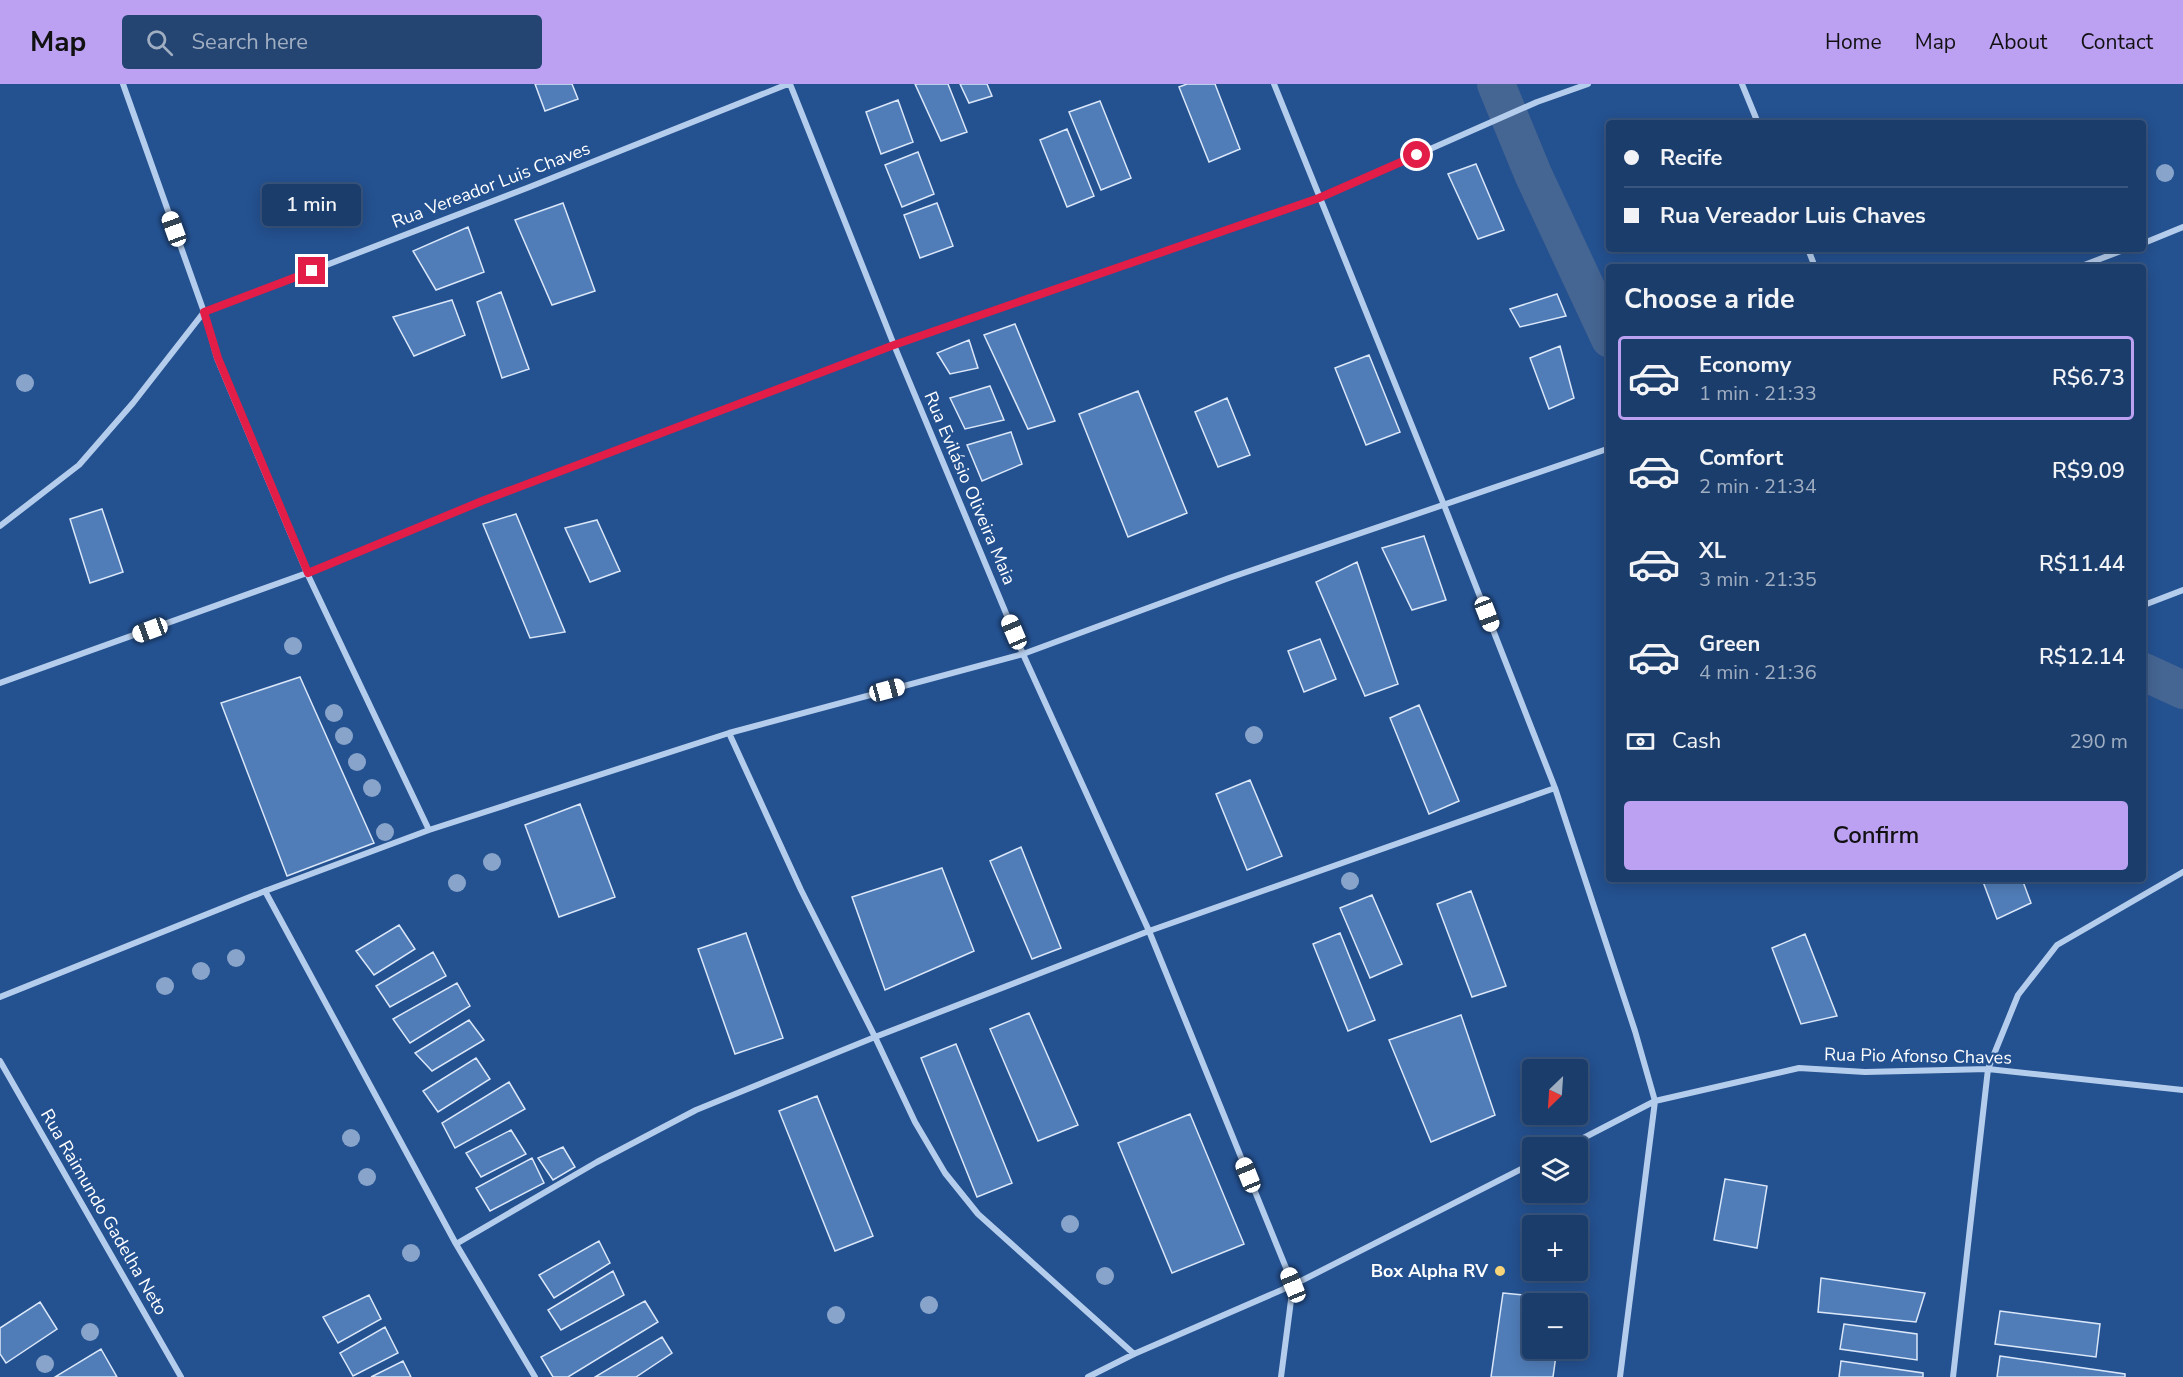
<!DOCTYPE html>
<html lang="en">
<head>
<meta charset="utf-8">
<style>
	body { margin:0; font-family:"Nunito Sans",sans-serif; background:#244472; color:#f1f3f6; height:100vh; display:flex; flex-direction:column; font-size:22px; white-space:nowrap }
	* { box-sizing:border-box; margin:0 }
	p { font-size:20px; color:#a0aec2 }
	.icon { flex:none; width:33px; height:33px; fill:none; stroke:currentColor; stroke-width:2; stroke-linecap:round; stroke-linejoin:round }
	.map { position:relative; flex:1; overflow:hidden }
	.details { position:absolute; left:1606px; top:180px; width:540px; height:618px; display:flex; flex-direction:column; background:#1b3d6c; border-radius:6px; box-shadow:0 3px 15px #0003,0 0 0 2px #39567f }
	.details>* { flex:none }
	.top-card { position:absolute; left:1606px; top:36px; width:540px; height:132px; border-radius:6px; box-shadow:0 3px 15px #0003,0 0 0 2px #39567f; display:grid; align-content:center; height:132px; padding:0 18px; background:#1b3d6c }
	.needle { width:39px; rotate:205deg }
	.buttons { position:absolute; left:1522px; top:975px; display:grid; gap:12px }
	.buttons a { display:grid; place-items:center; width:66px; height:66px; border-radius:6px; background:#1b3d6c; box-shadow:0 3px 15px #0003,0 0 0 2px #39567f; font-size:30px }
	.end { position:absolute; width:27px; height:27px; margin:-14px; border:8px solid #e11d48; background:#fff; box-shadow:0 0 0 3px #fff }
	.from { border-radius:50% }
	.bubble { position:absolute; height:42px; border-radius:6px; background:#1b3d6c; box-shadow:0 3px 15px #0003,0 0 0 2px #39567f; font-size:20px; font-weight:600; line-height:42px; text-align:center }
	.car { position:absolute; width:18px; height:36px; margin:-18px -9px; border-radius:8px; box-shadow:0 0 4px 2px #0007; background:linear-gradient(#fff 24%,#345 0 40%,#fff 0 76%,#345 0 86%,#fff 0) }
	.top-card b { display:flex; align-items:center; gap:21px; height:57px; font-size:22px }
	.top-card b+b { border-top:2px solid #39567f }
	.top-card i { width:15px; height:15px; background:#f1f3f6 }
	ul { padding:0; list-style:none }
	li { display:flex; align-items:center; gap:18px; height:84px; margin:0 12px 9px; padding:0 6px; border:3px solid transparent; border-radius:6px }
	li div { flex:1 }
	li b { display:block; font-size:22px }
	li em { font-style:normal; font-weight:600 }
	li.on { border-color:#bca0f2 }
	li>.icon { width:54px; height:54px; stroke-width:1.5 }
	h2 { padding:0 18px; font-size:27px; line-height:72px }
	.pay { display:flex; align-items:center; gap:15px; height:66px; padding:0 18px; font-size:22px }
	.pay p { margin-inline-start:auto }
	.primary-button { display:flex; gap:12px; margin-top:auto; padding:12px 18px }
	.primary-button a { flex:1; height:69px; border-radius:6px; background:#bca0f2; color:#111; font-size:24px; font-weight:600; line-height:69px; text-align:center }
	header { display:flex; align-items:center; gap:36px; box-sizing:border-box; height:84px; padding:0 30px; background:#bca0f2; color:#111 }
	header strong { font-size:28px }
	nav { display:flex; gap:33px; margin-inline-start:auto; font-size:21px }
	.search { width:420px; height:54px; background:#244472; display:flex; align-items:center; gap:15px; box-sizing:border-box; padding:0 21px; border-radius:6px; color:#a0aec2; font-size:22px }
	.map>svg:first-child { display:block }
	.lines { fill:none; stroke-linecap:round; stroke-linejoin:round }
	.canal { stroke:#456592; stroke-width:38 }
	.building { fill:#507db8; stroke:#dae7f9; stroke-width:1.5 }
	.street { stroke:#b5cdec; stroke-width:6 }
	.tree { fill:#88a4ca }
	.route { stroke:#e11d48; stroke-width:8 }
	.poi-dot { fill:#f7d478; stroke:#245190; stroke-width:2 }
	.labels { text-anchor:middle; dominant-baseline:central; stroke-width:4.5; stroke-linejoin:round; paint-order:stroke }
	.street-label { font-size:18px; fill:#fff; stroke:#245190 }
	.poi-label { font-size:18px; font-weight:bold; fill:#fff; stroke:#245190; text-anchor:end }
</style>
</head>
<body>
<header>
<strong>Map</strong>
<div class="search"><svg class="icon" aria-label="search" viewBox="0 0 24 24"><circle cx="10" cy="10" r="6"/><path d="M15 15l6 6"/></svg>Search here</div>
<nav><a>Home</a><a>Map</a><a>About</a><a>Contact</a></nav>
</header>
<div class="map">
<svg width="2183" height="1293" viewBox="0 0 2183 1293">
	<rect width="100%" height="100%" fill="#245190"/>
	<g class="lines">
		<path class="canal" d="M1496,0L1533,90L1610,255
			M2144,588L2183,606"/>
	</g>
	<path class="building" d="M535,0H572L578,15L545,27Z
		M915,0H948L967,48L941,57Z
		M960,0H987L992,12L969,19Z
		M1187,0H1215L1240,65L1209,78L1179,3Z
		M898,16L913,58L881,70L866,28Z
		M1100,17L1131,94L1101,106L1069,28Z
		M1067,45L1094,112L1067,123L1040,56Z
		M918,68L934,110L902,123L885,81Z
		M1476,80L1504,146L1478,155L1448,90Z
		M563,119L595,207L552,221L515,136Z
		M937,119L953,162L920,174L904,131Z
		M468,143L484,188L436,206L413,167Z
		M501,208L529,285L502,294L477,218Z
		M1557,210L1566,232L1520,243L1510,225Z
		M452,216L465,251L414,272L393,233Z
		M1015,240L1055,337L1028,345L984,251Z
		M969,256L978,284L950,290L937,269Z
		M1560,262L1574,314L1549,325L1530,274Z
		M1369,271L1400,348L1366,361L1335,284Z
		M990,302L1004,336L965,345L950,314Z
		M1138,307L1187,429L1128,453L1079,330Z
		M1227,314L1250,371L1218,383L1195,328Z
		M1011,348L1022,380L982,397L967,361Z
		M102,425L123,488L90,499L70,435Z
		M516,430L565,548L530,554L483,440Z
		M597,436L620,487L590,498L565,444Z
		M1424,452L1446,516L1412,526L1382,464Z
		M1357,478L1398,600L1365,612L1316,498Z
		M1320,555L1336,595L1304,608L1288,567Z
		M300,593L374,759L287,792L221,619Z
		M1419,621L1459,717L1429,730L1390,634Z
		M1250,696L1282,772L1247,786L1216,710Z
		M580,720L615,813L559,833L525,741Z
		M1021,763L1061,864L1032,875L990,777Z
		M942,784L974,867L885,906L852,813Z
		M1982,795H2022L2031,819L1997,835Z
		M1471,807L1506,902L1472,913L1437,820Z
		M1372,811L1402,880L1370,894L1340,824Z
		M399,841L415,865L374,891L356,867Z
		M746,849L783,954L735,970L698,865Z
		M1340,849L1375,936L1348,947L1313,860Z
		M1805,850L1837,932L1801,940L1772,864Z
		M433,868L446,892L390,923L376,902Z
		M457,899L470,922L410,959L393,935Z
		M1029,929L1078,1041L1038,1057L990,945Z
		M1461,931L1495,1031L1431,1058L1389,956Z
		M469,936L484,956L432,987L415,969Z
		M956,960L1012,1099L977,1113L921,974Z
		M476,974L490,995L438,1028L423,1007Z
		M509,998L525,1025L455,1064L442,1039Z
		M817,1012L873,1152L835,1167L779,1027Z
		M1190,1030L1244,1160L1172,1189L1118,1059Z
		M511,1046L526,1070L481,1093L466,1069Z
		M563,1063L575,1083L553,1096L538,1074Z
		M532,1074L544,1099L490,1127L476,1104Z
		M1725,1095L1767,1102L1757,1164L1714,1156Z
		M599,1157L610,1179L554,1214L539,1191Z
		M613,1187L624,1211L561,1246L548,1226Z
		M1821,1194L1925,1209L1916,1238L1818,1228Z
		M1503,1209L1564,1215L1563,1220H1533V1264H1557L1553,1293H1491Z
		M369,1211L381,1235L338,1259L323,1233Z
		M645,1217L658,1238L568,1293H553L541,1273Z
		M40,1218L57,1245L6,1279L0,1270V1244Z
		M2000,1227L2100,1240L2096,1273L1995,1260Z
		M1844,1240L1917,1250V1276L1840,1265Z
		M385,1243L398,1269L353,1292L340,1269Z
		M662,1253L672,1269L636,1293H595Z
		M101,1265L117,1293H55Z
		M2000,1272L2125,1290V1293H1997Z
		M403,1277L411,1293H371Z
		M1841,1277L1923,1289V1293H1839Z"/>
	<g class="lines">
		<path class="street" d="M123,0L204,228L217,274L307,489L429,746
			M790,0L894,261L1023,570L1149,847L1293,1201L1281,1293
			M1274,0L1444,421L1555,704L1635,947L1655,1017L1620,1293
			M1742,0L1758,39
			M2144,159L2183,143
			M1808,165L1815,183
			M2079,183L2126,165
			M0,442L79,381L133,319L204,228L527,104L788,0
			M2144,521L2183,506
			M0,599L307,489L482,417L894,261L1319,114L1537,18L1588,0
			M729,649L801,806L875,953L915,1038L945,1089L978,1130L1134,1270
			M265,807L456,1160L535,1293
			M0,913L265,807L429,746L729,649L1023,570L1229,494L1610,364
			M0,977L181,1293
			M1564,1064L1655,1017L1799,984L1865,988L1988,985L2183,1006
			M456,1160L597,1078L696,1026L875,953L1149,847L1555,704
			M1088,1293L1134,1270L1293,1201L1533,1079
			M1953,1293L1988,985L2018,911L2057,861L2183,788"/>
	</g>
	<g class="tree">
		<circle cx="2165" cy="89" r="9"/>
		<circle cx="25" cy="299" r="9"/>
		<circle cx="293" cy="562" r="9"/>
		<circle cx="334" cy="629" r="9"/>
		<circle cx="1254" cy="651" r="9"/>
		<circle cx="344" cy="652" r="9"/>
		<circle cx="357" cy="678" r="9"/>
		<circle cx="372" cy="704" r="9"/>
		<circle cx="385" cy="748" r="9"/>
		<circle cx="492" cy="778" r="9"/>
		<circle cx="1350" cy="797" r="9"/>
		<circle cx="457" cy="799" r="9"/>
		<circle cx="236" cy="874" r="9"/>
		<circle cx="201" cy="887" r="9"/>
		<circle cx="165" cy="902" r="9"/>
		<circle cx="351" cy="1054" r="9"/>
		<circle cx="367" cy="1093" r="9"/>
		<circle cx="1070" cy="1140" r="9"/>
		<circle cx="411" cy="1169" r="9"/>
		<circle cx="1105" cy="1192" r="9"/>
		<circle cx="929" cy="1221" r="9"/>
		<circle cx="836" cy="1231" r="9"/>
		<circle cx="90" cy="1248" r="9"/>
		<circle cx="45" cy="1280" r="9"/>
	</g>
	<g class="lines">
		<path class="route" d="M312,187L204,228L218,274L308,489L482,417L894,261L1319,114L1417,71"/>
	</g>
	<circle class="poi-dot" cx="1500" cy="1187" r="6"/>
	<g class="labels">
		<g class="street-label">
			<text transform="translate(491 101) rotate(-21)">Rua Vereador Luis Chaves</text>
			<text transform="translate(970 404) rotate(67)">Rua Evilásio Oliveira Maia</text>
			<text transform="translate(1918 972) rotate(1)">Rua Pio Afonso Chaves</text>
			<text transform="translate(104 1128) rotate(60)">Rua Raimundo Gadelha Neto</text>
		</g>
		<g class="poi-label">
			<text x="1488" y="1187">Box Alpha RV</text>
		</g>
	</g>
</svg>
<div class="buttons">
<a><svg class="needle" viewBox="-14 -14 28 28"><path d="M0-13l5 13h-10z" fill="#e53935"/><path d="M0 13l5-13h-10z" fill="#a0aec2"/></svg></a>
<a><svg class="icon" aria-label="layers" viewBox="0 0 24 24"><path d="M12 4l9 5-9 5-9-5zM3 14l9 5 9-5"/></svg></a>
<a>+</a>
<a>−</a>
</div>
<i class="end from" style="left:1417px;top:71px"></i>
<i class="end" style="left:312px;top:187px"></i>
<div class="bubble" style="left:262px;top:100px;width:99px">1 min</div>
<i class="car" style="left:174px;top:145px;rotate:340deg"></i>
<i class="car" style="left:1487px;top:530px;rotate:159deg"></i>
<i class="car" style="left:150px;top:546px;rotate:250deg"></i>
<i class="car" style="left:1014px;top:548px;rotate:337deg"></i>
<i class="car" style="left:887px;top:606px;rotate:75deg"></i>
<i class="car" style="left:1248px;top:1091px;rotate:338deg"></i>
<i class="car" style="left:1293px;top:1201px;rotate:338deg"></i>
<div class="top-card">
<b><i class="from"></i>Recife</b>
<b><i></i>Rua Vereador Luis Chaves</b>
</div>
<section class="details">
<h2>Choose a ride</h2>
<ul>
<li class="on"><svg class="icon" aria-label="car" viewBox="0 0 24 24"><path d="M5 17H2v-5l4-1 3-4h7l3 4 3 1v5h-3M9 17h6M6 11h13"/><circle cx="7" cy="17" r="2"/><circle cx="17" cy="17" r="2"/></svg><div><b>Economy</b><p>1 min · 21:33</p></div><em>R$6.73</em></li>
<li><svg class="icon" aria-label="car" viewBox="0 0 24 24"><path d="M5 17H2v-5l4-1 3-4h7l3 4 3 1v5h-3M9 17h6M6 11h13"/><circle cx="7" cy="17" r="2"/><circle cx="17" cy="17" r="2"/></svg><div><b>Comfort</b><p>2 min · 21:34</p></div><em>R$9.09</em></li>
<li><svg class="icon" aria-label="car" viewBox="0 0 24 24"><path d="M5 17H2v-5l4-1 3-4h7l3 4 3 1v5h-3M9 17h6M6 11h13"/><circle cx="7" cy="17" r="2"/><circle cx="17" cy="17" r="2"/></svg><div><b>XL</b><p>3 min · 21:35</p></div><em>R$11.44</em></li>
<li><svg class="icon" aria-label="car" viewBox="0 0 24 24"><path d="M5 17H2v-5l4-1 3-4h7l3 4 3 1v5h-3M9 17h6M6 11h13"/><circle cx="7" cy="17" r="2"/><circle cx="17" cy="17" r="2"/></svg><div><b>Green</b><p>4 min · 21:36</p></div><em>R$12.14</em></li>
</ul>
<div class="pay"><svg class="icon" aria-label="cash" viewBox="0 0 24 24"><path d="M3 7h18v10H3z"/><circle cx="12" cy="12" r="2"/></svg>Cash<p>290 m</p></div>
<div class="primary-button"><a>Confirm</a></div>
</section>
</div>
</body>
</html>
